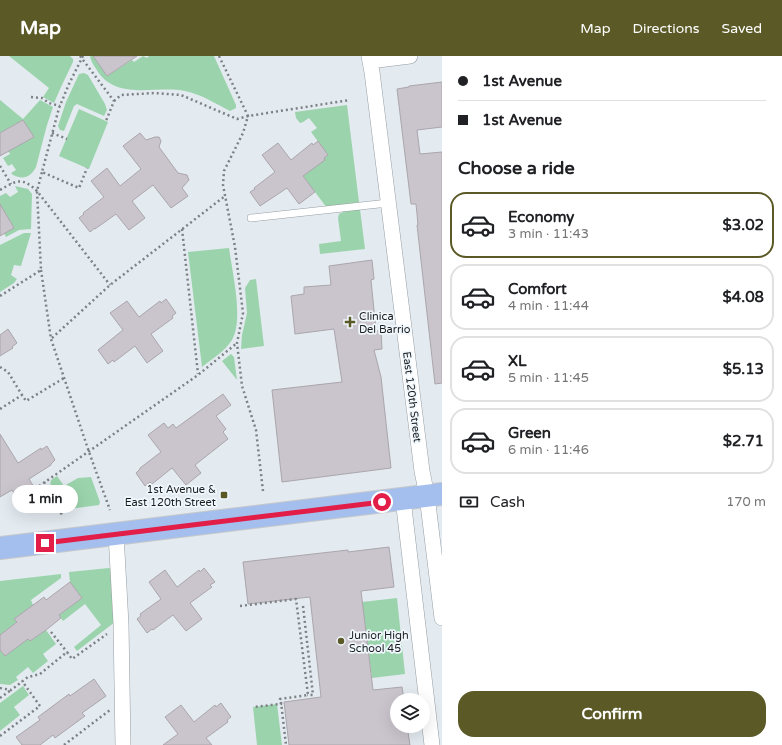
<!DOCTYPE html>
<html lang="en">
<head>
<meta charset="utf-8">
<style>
	body { margin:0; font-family:"Varela Round",sans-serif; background:#f6f6f6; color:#202124; height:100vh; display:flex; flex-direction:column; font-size:15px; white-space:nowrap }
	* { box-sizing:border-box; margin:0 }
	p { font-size:13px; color:#757577 }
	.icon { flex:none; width:22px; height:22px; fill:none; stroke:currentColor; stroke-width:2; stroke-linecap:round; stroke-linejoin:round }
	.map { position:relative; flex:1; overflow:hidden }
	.details { display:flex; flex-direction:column; background:#fff; width:340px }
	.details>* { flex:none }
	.top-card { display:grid; align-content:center; height:88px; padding:0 16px; background:#fff }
	.fabs { position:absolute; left:390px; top:637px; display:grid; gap:8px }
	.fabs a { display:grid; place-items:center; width:40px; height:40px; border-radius:50%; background:#fff; box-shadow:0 4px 16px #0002; font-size:20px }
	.end { position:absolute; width:18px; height:18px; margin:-9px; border:5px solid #e11d48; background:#fff; box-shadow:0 0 0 2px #fff }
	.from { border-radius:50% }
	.bubble { position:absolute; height:28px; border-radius:14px; background:#fff; box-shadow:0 4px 16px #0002; font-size:13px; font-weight:700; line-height:28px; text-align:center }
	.top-card b { display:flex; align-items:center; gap:14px; height:38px; font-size:15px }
	.top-card b+b { border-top:1px solid #e0e0e0 }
	.top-card i { width:10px; height:10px; background:#202124 }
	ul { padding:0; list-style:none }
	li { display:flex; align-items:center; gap:12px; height:66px; margin:0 8px 6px; padding:0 8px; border:2px solid #e0e0e0; border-radius:16px }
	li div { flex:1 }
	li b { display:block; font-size:15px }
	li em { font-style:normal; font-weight:700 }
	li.active { border-color:#5b5a27 }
	li>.icon { width:36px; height:36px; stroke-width:1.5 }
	h2 { padding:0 16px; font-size:18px; line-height:48px }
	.pay { display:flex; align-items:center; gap:10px; height:44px; padding:0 16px; font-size:15px }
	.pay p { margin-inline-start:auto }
	.action { display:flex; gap:8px; margin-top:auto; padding:8px 16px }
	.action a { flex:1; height:46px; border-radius:16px; background:#5b5a27; color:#fff; font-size:16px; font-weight:700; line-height:46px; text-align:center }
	header { display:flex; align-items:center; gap:24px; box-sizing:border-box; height:56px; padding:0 20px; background:#5b5a27; color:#fff }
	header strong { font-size:19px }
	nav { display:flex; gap:22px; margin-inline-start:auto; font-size:14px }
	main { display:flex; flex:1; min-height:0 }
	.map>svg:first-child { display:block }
	.green { fill:#9bd4ac }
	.building { fill:#cac5cc; stroke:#aaa6ac }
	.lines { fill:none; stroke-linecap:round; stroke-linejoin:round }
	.lane-casing { stroke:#979da2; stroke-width:8 }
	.street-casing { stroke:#979da2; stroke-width:16 }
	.primary-casing { stroke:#c8c9c9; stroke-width:24 }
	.path { stroke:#7c8185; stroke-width:2.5; stroke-dasharray:2 3; stroke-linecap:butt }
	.lane { stroke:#fff; stroke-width:7 }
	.street { stroke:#fff; stroke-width:15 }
	.primary { stroke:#a4beee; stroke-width:22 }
	.route { stroke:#e11d48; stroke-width:5 }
	.poi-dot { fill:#5b5a27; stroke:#f1f8fd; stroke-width:1.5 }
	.labels { text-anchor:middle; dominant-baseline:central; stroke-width:3.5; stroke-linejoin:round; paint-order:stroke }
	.poi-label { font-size:11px; fill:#1a1d1f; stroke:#f1f8fd; text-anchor:start }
	.street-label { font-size:11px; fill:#1a1d1f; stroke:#f1f8fd }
</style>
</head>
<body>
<header>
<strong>Map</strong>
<nav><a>Map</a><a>Directions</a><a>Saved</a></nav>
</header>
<main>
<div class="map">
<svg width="442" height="689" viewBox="0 0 442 689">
	<rect width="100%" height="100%" fill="#e3eaf0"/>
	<path class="green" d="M9,0H70L73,3V6L61,31L54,47L43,41L49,32Z
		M90,0H100L96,3L107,20L132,4L134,6L143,0L147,2L149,0H214L236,49V52L230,55C216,48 201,38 185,35C157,29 118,45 98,16C95,11 91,6 90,0Z
		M84,17L88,19L105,48L107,54L104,60L77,48L74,50L64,75L60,74L58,70L66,46L79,18Z
		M0,44L23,63L40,44L53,51L47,69L36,111C31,121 23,124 13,119L11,117L16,114L12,108L8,110L3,102L10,98L8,95L33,80L23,64L0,77Z
		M347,49L359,146L327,152L303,120L328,99L311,76L317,72L309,62L303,66L300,67L296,62L295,56Z
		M79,53L108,66L89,113L59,100Z
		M15,130L28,133L32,138L31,173L19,174L6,181L4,177L14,172L4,155L0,157V140L6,137L10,141L18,136Z
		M360,153L365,193L320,198L319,188L341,185L338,162L339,158L345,155Z
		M24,177H31L21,210L14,209L11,219L17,223L14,227L0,236V189Z
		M229,192C232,215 244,264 232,284C224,296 212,303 202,311L188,196Z
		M256,223L264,290L241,293L242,279L247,257L245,232L250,224Z
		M231,298L234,301L237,324L222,305Z
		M57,420L64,430L78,422L91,421L100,446L99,449L62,454L50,431L51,424Z
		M109,512L111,513L115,566L77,595L74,591L101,569L85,548L63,565L59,559L82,542L70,526L69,516Z
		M61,518V522L31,544L33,549L15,563L17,566L0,579V525Z
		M397,542L405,618L372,622L362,546Z
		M46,574L56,588L43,598L48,605L33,617L28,611L16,621L18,624L10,629L0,628V594L5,600L28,583L30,585Z
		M23,630L29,639L14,651L20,659L0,675V647Z
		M277,648L282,689H257L253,651Z"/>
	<path class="building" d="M93,0H137L107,20Z
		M442,26V71L417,74L420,98L442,96V327L435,328L417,169H418L417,158L416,148H411L397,33L409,31V30Z
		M23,64L34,81L0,100V77Z
		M140,77L146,84L155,81H159L161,85L159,91L178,117L187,119L189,124L182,132L188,140L171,152L153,129L132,145L145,162L129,174L116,158L95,173V172L90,176L79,162L84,158L83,157L104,141L91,125L107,112L120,130L141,113L123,90Z
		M318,85L328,99L324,102L325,104L303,120L315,136L299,148L287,132L260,150L250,136L255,133L254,132L275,116L262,99L278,87L291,104L312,87L313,89Z
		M0,148L14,172L0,180Z
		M372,204L374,223L371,224L376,275H381L382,293L374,294L381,321L391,412L282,426L272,334L342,326L334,273L295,278L291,240L304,238V231L331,229L329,210Z
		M166,243L176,257L172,260L173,262L151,278L163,295L147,307L135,290L114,306L113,304L108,308L98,294L123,274L110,257L127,245L139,261L160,245L161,247Z
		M8,273L17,287L12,291L13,292L0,300V279Z
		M223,338L231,349L216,360L226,373L223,376L228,383L195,409L201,417L186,429L172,412L152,428L150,426L145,430L136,417L140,413V412L161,396L148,379L164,367L168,372L173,368L176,372Z
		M0,378L18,407L41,392V394L47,390L55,404L51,408V409L29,423L40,441L23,452L12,434L0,441Z
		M389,491L394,531L361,535L373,634L402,631L404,644H397V670H407L410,689H289L284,646L321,641L310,541L248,548L243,506L348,494V496Z
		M204,512L215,526L210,529L212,531L190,547L202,563L186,575L173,559L153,574L152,573L147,577L137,563L141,560L140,558L161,543L149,526L165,514L177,531L199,514L200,516Z
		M70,526L82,542L59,559L61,562L46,574L30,585L28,583L5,600L0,594V579L17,566L14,563L44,541L46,544Z
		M94,623L106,640L82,657L85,660L55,682L53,679L40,689H22L16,681L40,664L38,661L69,638L70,640Z
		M221,647L231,661L227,664L228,666L206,682L212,689H163L178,678L165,661L181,649L194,666L215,649L216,651Z"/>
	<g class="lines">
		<g class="lane-casing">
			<path id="lane" d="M251,162L388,147"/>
		</g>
		<g class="street-casing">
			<path id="street" d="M369,0L372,16L422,415L427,440L442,562
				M370,5L410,0
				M403,443L432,689
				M116,478L121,568L123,689"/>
		</g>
		<g class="primary-casing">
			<path id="primary" d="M0,492L442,438"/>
		</g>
		<path class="path" d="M80,0L114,45L106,65
			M83,0L69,28L59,52L42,116L79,132L87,112
			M219,0L248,60L243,77L224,115L223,129L235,191L243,257L237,287L242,330L256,374L263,435
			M31,41L42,42L49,47L60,50
			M114,45L121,39L155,37L181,39L237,63L248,60L350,44
			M52,77L67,83
			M0,110L11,128
			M0,134C17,124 22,121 37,135L110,229
			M182,173L198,318
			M41,214L51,283L89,396L110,454
			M0,240L41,214L37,135L42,116
			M52,282L110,229L225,140
			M0,311L8,316L22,339
			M0,353L22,339L26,345L64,322
			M44,426L62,459
			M35,433L198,319L237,287
			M240,550L296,543L308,639L280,643L281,648L253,651
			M303,550L313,639H307
			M51,576L67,596
			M0,632L11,634L28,621L40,618L67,596L72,603L107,578
			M0,642L11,634
			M281,646L286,689
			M0,680L40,650L22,625
			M64,689L110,654"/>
		<use href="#lane" class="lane"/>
		<use href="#street" class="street"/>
		<use href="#primary" class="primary"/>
	</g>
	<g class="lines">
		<path class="route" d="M45,487L382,446"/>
	</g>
	<g class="poi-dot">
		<path d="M348 260h4v4h4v4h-4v4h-4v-4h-4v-4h4z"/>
		<rect x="220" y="435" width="8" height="8" rx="2"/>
		<circle cx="341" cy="585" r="4"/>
	</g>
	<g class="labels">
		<g class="poi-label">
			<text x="359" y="260">Clinica<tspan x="359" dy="13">Del Barrio</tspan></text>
			<text x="216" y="433" text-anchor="end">1st Avenue &amp;<tspan x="216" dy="13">East 120th Street</tspan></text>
			<text x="349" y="579">Junior High<tspan x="349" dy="13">School 45</tspan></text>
		</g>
		<g class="street-label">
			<text transform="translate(412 341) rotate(83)">East 120th Street</text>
		</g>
	</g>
</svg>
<div class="fabs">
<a><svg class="icon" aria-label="layers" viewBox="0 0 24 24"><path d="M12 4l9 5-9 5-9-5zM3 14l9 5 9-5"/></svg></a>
</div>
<i class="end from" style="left:382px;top:446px"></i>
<i class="end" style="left:45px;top:487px"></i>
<div class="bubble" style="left:12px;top:429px;width:66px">1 min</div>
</div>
<section class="details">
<div class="top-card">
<b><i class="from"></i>1st Avenue</b>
<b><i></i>1st Avenue</b>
</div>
<h2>Choose a ride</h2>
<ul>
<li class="active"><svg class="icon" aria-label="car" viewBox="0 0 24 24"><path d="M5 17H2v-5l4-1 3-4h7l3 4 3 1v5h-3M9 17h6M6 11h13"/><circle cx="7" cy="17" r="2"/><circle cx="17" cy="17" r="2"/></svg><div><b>Economy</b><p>3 min · 11:43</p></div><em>$3.02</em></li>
<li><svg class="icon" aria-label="car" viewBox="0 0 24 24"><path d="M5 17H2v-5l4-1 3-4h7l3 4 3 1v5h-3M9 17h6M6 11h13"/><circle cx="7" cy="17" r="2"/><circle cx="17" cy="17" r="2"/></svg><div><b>Comfort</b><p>4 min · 11:44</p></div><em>$4.08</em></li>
<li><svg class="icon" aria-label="car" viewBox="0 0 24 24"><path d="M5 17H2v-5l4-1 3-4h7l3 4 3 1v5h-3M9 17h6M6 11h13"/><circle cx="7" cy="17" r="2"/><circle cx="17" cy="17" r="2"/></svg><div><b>XL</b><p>5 min · 11:45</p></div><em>$5.13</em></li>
<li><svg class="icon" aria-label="car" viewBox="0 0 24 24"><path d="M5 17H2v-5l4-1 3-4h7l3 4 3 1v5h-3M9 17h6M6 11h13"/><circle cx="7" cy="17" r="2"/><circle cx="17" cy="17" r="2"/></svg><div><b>Green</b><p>6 min · 11:46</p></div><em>$2.71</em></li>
</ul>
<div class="pay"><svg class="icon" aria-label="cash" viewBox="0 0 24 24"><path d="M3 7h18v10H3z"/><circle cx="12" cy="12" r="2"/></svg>Cash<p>170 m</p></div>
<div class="action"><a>Confirm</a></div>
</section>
</main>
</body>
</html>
